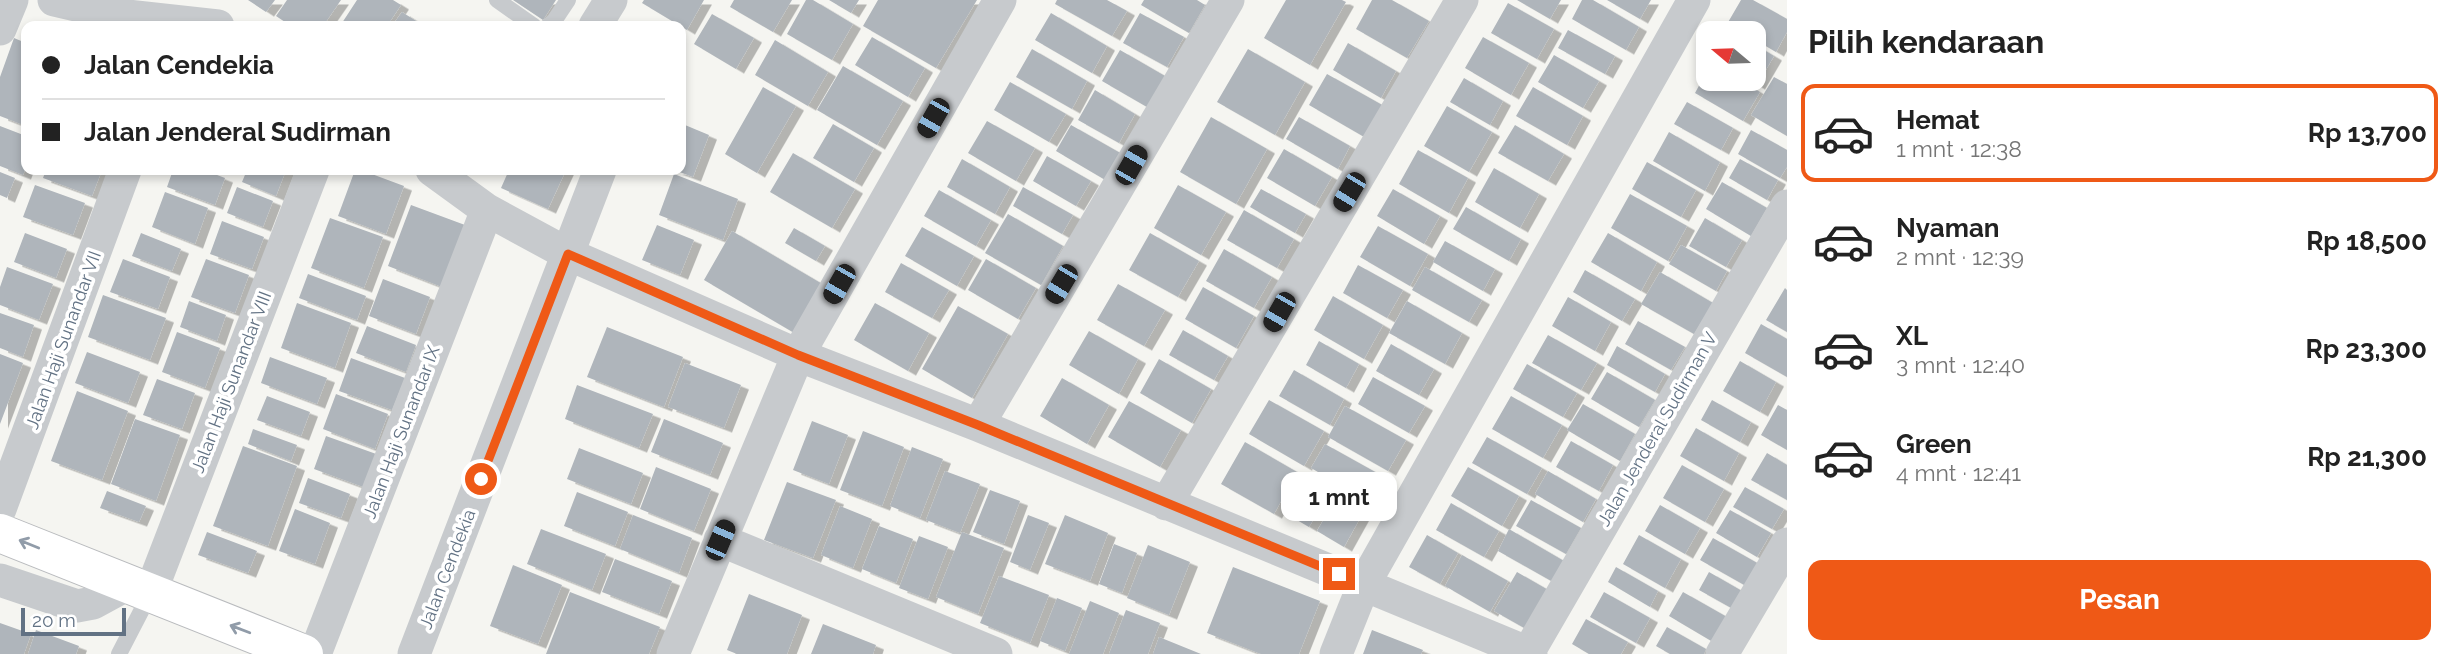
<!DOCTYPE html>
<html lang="id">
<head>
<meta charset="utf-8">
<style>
	body { margin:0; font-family:Raleway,sans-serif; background:#f2f2f2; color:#222; height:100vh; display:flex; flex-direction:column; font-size:26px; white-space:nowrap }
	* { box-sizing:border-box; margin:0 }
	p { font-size:23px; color:#767676 }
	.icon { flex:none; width:38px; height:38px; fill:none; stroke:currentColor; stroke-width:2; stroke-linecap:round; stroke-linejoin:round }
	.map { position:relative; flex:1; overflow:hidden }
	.side { display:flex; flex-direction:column; background:#fff; width:665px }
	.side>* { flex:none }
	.guide { position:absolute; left:21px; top:21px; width:665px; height:154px; border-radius:14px; box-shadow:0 4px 10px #0003; display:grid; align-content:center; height:154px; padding:0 21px; background:#fff }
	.needle { width:46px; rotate:289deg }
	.fabs { position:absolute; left:1696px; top:21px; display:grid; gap:14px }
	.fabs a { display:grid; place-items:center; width:70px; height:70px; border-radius:14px; background:#fff; box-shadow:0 4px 10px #0003; font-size:35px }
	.scale { position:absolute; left:21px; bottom:18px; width:105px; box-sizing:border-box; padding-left:7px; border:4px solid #627284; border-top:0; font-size:19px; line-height:24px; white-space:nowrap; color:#627284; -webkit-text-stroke:5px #fff; paint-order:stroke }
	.end { position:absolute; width:32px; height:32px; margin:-16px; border:9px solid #ef5916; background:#fff; box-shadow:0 0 0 4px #fff }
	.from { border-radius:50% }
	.bubble { position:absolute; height:49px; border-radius:14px; background:#fff; box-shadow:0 4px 10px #0003; font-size:23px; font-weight:700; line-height:49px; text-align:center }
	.car { position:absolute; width:21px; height:42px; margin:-21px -10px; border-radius:9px; box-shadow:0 0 5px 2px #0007; background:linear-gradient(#222 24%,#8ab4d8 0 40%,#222 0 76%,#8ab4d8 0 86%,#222 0) }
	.guide b { display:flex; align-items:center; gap:24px; height:66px; font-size:26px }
	.guide b+b { border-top:2px solid #e0e0e0 }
	.guide i { width:18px; height:18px; background:#222 }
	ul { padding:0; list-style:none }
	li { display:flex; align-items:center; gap:21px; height:98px; margin:0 14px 10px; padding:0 7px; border:4px solid transparent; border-radius:14px }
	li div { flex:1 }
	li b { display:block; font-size:26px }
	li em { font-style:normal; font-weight:700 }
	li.current { border-color:#ef5916 }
	li>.icon { width:63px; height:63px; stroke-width:1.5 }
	h2 { padding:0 21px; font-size:32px; line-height:84px }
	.action { display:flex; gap:14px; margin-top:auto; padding:14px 21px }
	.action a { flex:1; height:80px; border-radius:14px; background:#ef5916; color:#fff; font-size:28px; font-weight:700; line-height:80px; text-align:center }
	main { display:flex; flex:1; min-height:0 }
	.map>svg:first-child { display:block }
	.building { fill:#afb5bb; filter:url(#shadow) }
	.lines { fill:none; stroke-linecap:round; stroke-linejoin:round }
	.trunk-casing { stroke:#b9bbbe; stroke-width:40 }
	.service { stroke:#c7cacd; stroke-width:16 }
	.minor { stroke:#c7cacd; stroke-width:33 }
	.trunk { stroke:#fff; stroke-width:38 }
	.oneway { stroke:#919ca9 }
	.route { stroke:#ef5916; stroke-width:9 }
	.labels { text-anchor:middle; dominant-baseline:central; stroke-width:7; stroke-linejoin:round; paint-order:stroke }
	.street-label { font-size:18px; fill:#627284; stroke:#fff }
</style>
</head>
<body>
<main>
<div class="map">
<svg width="1787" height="654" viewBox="0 0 1787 654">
	<defs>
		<filter id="shadow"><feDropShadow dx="8" dy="4.5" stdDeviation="0" flood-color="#0004"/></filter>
	</defs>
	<rect width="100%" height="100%" fill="#f5f5f1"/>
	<path class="building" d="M248,0H275L266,12Z
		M287,0H341L323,26H291L276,16Z
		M357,0H393L401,5L387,26H340Z
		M513,0H556L543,20Z
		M644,0H704L687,30L642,3Z
		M734,0H792L773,32L730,7Z
		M806,0H813L853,24L832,60L787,34Z
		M829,0H859L851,13Z
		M878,0H977L936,68L863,26Z
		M1057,0H1107L1127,11L1112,36L1055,4Z
		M1144,0H1197L1205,5L1189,33L1141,5Z
		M1286,0H1342L1346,2L1310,65L1264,38Z
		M1372,0H1392L1429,21L1407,58L1356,29Z
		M1517,0H1561L1550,19Z
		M1582,0H1593L1639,27L1626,50L1572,19Z
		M1607,0H1651L1640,19Z
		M1741,0H1753L1787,19V32L1776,52L1754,39V33H1744L1727,24Z
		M1508,3L1554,29L1537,59L1491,33Z
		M402,12L424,26H392Z
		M1051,13L1107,46L1092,73L1035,40Z
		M1140,13L1184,37L1167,67L1123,43Z
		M712,14L754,38L736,69L694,44Z
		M1568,30L1615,56L1605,74L1558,48Z
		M872,37L925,68L908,97L855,65Z
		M1483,37L1529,63L1511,95L1465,68Z
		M14,38L26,43V126L0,116V77Z
		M775,40L828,72L808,106L755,75Z
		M1348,43L1396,71L1381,98L1333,70Z
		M1754,44L1774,56L1757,85L1747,79H1754Z
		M1032,49L1087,81L1072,109L1016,77Z
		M1248,49L1305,82L1275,135L1217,102Z
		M1120,50L1165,76L1147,107L1102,81Z
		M1554,55L1599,81L1583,108L1538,82Z
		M843,66L903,101L877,145L817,110Z
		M1708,69V79H1737L1760,92L1743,121L1695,93Z
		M1327,74L1384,106L1366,138L1309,105Z
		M1774,77L1787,84V136L1751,115Z
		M1464,78L1503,101L1490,125L1450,102Z
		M1010,82L1066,114L1049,142L994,110Z
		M763,87L796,106L757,173L725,154Z
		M1533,87L1583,116L1567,145L1516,116Z
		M1095,90L1135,114L1119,143L1078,120Z
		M1687,102L1733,128L1721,150L1674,124Z
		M1447,106L1492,132L1469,172L1424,146Z
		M1211,117L1267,149L1236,204L1180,172Z
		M1299,117L1350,146L1338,169L1286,139Z
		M987,121L1035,148L1016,181L968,153Z
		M833,124L874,148L854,182L813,158Z
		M685,125L709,135L693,177L674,170H681V137Z
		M1071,125L1122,154L1107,181L1056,151Z
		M1515,125L1564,154L1548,181L1498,153Z
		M0,126L26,136V167L23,175L0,166Z
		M1751,130L1787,150V167L1780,178L1738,154Z
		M1669,132L1720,162L1705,191L1653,161Z
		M1284,149L1332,177L1315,206L1267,178Z
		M1418,150L1468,178L1449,213L1399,184Z
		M793,153L855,189L832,228L770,192Z
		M1047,156L1091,181L1076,206L1033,181Z
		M962,159L1010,187L995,214L947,187Z
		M1740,159L1778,180L1767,200L1729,178Z
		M1647,162L1696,190L1681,217L1632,189Z
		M1494,168L1539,194L1520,228L1475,202Z
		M46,170H102L92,196L43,178Z
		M173,170H204L225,178L215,205L167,187Z
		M247,170H286L276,196L242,182Z
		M355,170H361L404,186L386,234L338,216Z
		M509,170H566L548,209L501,188Z
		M0,172L15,178L7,198L0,195Z
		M674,174L738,199L723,240L659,215Z
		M1722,182L1767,208L1751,236L1706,209Z
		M35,185L85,203L73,235L23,217Z
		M1178,185L1226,212L1201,255L1154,228Z
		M237,187L273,201L263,227L227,213Z
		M1023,187L1073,215L1062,234L1013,206Z
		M1261,189L1306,214L1295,233L1250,207Z
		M1393,189L1440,216L1424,244L1377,216Z
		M939,190L991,220L976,246L924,216Z
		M165,192L208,208L195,244L152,227Z
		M1630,194L1687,226L1668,261L1611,228Z
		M411,205L465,225L442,287L388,266Z
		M1466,207L1521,239L1509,261L1453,229Z
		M1244,210L1294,239L1277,268L1227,240Z
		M1008,214L1063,246L1041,285L985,253Z
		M330,218L383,237L364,288L311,268Z
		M1705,218L1742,240L1726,267L1689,246Z
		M222,221L264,237L252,269L210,254Z
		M657,225L694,240L680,275L642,260Z
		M1378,226L1428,254L1410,286L1360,257Z
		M922,227L974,256L957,286L905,256Z
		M794,228L825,246L816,261L785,243Z
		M732,231L824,285L796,334L704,280Z
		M25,233L67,249L56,278L14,262Z
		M141,233L181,249L172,271L132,256Z
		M1150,233L1199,261L1178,297L1129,270Z
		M1608,233L1657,262L1641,291L1591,262Z
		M1445,241L1495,269L1483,291L1433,262Z
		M1681,245L1727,271L1716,291L1669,264Z
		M1224,249L1272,277L1254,308L1206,281Z
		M123,259L170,277L158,309L110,292Z
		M206,259L249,275L235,313L191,297Z
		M986,259L1036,288L1018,319L968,290Z
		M901,263L949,290L932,318L885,292Z
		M1358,265L1403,290L1387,318L1343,293Z
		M7,267L53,284L39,320L0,305V287Z
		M1425,267L1482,300L1469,322L1412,290Z
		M1585,270L1635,299L1622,321L1573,292Z
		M1660,272L1713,303L1694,334L1641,304Z
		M308,274L366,296L357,320L299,298Z
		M383,279L430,297L416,334L369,316Z
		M1118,284L1165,310L1144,346L1097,320Z
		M1203,287L1254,316L1236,348L1185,319Z
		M1785,288L1787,290V332L1766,320Z
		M103,295L166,318L150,360L88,337Z
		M1333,296L1383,325L1364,359L1314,330Z
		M1568,297L1611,322L1595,351L1552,326Z
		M189,301L226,315L217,341L180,327Z
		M1407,301L1462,333L1445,364L1389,333Z
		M297,303L351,323L335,368L281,348Z
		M875,303L929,333L908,371L854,340Z
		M958,306L1008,334L972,398L922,369Z
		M0,313L34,325L23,357L0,348Z
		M1638,321L1685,347L1671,370L1625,344Z
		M1761,324L1787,339V377L1745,353Z
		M367,326L416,345L406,372L356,353Z
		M607,327L683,357L664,407L587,377Z
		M1183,330L1228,356L1214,380L1169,355Z
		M1089,331L1138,359L1119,394L1069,365Z
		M177,332L220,348L205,388L162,372Z
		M1548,335L1597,363L1581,390L1532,363Z
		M1319,341L1359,364L1346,388L1306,365Z
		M1391,344L1434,369L1419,395L1376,371Z
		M1617,346L1665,374L1655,392L1607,365Z
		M87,352L140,372L128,403L75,383Z
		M0,354L23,363L0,424Z
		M270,357L327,378L317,404L261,383Z
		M351,358L405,378L392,410L339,391Z
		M1159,359L1211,389L1192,423L1140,393Z
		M1740,361L1776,382L1760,412L1723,391Z
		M685,363L741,385L724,428L668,407Z
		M1527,364L1577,393L1563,417L1513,389Z
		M1294,370L1344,399L1330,425L1279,396Z
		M1607,372L1655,400L1639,427L1591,399Z
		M1373,377L1425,406L1409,433L1358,404Z
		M1062,378L1109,405L1087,444L1040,416Z
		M157,379L195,393L182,429L143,415Z
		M577,385L653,414L639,448L565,419Z
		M77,391L128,411L102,480L51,461Z
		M336,394L388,414L375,449L323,429Z
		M267,396L310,412L301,436L257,420Z
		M1511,396L1562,425L1543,458L1492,429Z
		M1269,400L1324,431L1304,466L1249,434Z
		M1712,400L1751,422L1740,442L1701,420Z
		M1129,401L1181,430L1160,467L1108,437Z
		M1583,404L1635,434L1620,461L1567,430Z
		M1778,405L1787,410V450L1761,435Z
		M1345,406L1406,440L1388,471L1328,437Z
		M135,419L180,435L156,501L111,484Z
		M664,419L723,443L710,475L651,452Z
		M812,421L848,435L829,484L793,470Z
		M1696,428L1739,453L1724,481L1680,456Z
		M253,429L297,445L291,461L248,444Z
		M863,431L904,447L882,506L840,490Z
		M326,436L379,455L366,488L314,469Z
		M1487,437L1542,468L1527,494L1472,463Z
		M1571,441L1613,465L1599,491L1556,467Z
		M1245,442L1297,472L1274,514L1221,484Z
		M1325,444L1386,478L1372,503L1311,468Z
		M243,446L297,466L268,546L213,526Z
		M912,447L943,459L920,518L890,506Z
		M579,448L643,473L631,504L567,479Z
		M1767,453L1787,465V500L1751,480Z
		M1682,465L1724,489L1705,522L1663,498Z
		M656,467L711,489L694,531L640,509Z
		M1468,467L1519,496L1502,526L1451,496Z
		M945,471L980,484L960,533L926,520Z
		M1548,471L1596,499L1583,522L1535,494Z
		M1310,474L1332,487L1309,527L1287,514Z
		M308,478L350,494L341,518L299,503Z
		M787,482L836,500L813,558L764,540Z
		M1745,487L1784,509L1772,529L1733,507Z
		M990,490L1020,501L1004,544L973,532Z
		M107,491L146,506L139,522L100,508Z
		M577,492L628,512L615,546L564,526Z
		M1337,496L1364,511L1344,547L1317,531Z
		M1531,500L1581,528L1566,554L1516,526Z
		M1451,503L1499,531L1484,557L1436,530Z
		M1660,505L1700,528L1685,554L1645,531Z
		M840,506L872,519L853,568L821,555Z
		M295,509L330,523L315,564L279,551Z
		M1730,510L1771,533L1757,557L1716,533Z
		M633,515L692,538L679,573L620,549Z
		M1028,515L1049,523L1030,570L1010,562Z
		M1065,515L1108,533L1090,581L1045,564Z
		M879,526L913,539L896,583L862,569Z
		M541,529L606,554L592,590L527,564Z
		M1509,529L1564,561L1553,582L1498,551Z
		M207,532L257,551L248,573L198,555Z
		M962,532L1004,548L978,614L936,597Z
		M1427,535L1458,553L1440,584L1409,567Z
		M1639,535L1681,559L1665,588L1623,564Z
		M919,536L948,547L928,599L899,588Z
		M1713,538L1759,564L1746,586L1700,560Z
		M1114,544L1137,553L1122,593L1099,584Z
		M1148,545L1190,562L1169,615L1127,598Z
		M1462,555L1508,581L1490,612L1445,586Z
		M615,559L672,581L659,614L602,592Z
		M513,565L562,585L538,644L490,626Z
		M1233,567L1320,601L1299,654H1261L1207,633Z
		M1616,567L1658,591L1650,607L1608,582Z
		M1517,572L1550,591L1528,630L1494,611Z
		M1709,572L1742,591L1733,609L1699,590Z
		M999,576L1049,595L1030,643L980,623Z
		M570,592L660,627L649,654H546Z
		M1604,592L1650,618L1636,643L1590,617Z
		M1683,592L1727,617L1713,642L1669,616Z
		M749,594L802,615L787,654H737L727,650Z
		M1057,598L1082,608L1065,651L1040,641Z
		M1090,601L1119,613L1103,654H1069Z
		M1126,610L1160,623L1148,654H1109Z
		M1586,619L1628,642L1621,654H1589L1572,644Z
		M0,623L31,634L24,654H0Z
		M823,624L876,645L873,654H811Z
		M1667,627L1706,649L1704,654H1670L1656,646Z
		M36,630L79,646L76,654H28Z
		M1372,630L1423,650L1421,654H1363Z
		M1159,637L1201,654H1153Z"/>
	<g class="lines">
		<g class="trunk-casing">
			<path id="trunk" d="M0,533L304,654"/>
		</g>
		<path class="service" d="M497,0L534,26
			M548,26L554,21L568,0
			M119,654L150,594"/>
		<path class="minor" d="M54,0L119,15L218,26
			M595,26L611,0
			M0,29L12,0
			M432,170L487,210L568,254L798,355L978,425L1531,654
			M978,425L1228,0
			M1166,504L1462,0
			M0,509L125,170
			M720,540L996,654
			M0,580L77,606L93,603L128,584
			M150,594L313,170
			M1528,653L1787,206
			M315,654L487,210
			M414,654L600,170
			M673,654L798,355L1000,0
			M1336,654L1364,584L1694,0
			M1722,654L1787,544"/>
		<use href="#trunk" class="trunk"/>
	</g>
	<defs><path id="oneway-shaft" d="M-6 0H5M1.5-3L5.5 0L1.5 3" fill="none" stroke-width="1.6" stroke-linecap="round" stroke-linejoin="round" transform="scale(1.75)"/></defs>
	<g class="oneway">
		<use href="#oneway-shaft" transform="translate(29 544) rotate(-158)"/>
		<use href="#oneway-shaft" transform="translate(240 629) rotate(-159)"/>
	</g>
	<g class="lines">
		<path class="route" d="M481,479L568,254L798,355L978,425L1339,574"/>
	</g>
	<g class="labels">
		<g class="street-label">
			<text transform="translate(63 340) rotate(-70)">Jalan Haji Sunandar VII</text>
			<text transform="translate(231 382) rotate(-69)">Jalan Haji Sunandar VIII</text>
			<text transform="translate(1657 429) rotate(-60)">Jalan Jenderal Sudirman V</text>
			<text transform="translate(401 432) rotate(-69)">Jalan Haji Sunandar IX</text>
			<text transform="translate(447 569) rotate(-69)">Jalan Cendekia</text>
		</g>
	</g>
</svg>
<div class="fabs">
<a><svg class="needle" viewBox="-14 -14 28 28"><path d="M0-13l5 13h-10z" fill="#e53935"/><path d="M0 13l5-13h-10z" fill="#767676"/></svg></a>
</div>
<div class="scale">20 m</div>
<i class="end from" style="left:481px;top:479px"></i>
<i class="end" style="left:1339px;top:574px"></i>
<div class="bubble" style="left:1281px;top:472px;width:116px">1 mnt</div>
<i class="car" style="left:933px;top:118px;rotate:210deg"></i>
<i class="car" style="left:1131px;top:165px;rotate:30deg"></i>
<i class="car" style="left:1349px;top:192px;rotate:211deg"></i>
<i class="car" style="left:839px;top:284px;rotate:210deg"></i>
<i class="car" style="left:1061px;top:284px;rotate:211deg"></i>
<i class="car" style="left:1279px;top:312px;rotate:210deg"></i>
<i class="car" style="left:720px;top:540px;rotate:23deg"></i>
<div class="guide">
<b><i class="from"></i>Jalan Cendekia</b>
<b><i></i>Jalan Jenderal Sudirman</b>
</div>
</div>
<section class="side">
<h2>Pilih kendaraan</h2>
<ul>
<li class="current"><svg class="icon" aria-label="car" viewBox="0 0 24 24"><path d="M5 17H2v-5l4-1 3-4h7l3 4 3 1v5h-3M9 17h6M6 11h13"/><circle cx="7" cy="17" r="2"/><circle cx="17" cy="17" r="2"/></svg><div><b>Hemat</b><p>1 mnt · 12:38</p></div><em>Rp 13,700</em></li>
<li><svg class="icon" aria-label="car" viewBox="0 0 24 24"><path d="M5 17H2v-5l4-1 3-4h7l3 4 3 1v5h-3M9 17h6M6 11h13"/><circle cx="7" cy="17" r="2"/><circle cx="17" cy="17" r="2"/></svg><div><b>Nyaman</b><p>2 mnt · 12:39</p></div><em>Rp 18,500</em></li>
<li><svg class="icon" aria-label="car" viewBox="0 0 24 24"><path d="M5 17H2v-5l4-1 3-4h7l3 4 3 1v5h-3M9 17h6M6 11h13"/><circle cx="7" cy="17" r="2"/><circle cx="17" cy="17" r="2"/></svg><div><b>XL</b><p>3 mnt · 12:40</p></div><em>Rp 23,300</em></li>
<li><svg class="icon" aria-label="car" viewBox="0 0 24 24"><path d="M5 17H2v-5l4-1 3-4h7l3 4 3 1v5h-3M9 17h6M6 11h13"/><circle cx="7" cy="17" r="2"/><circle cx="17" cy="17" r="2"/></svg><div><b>Green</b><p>4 mnt · 12:41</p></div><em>Rp 21,300</em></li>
</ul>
<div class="action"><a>Pesan</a></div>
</section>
</main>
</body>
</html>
